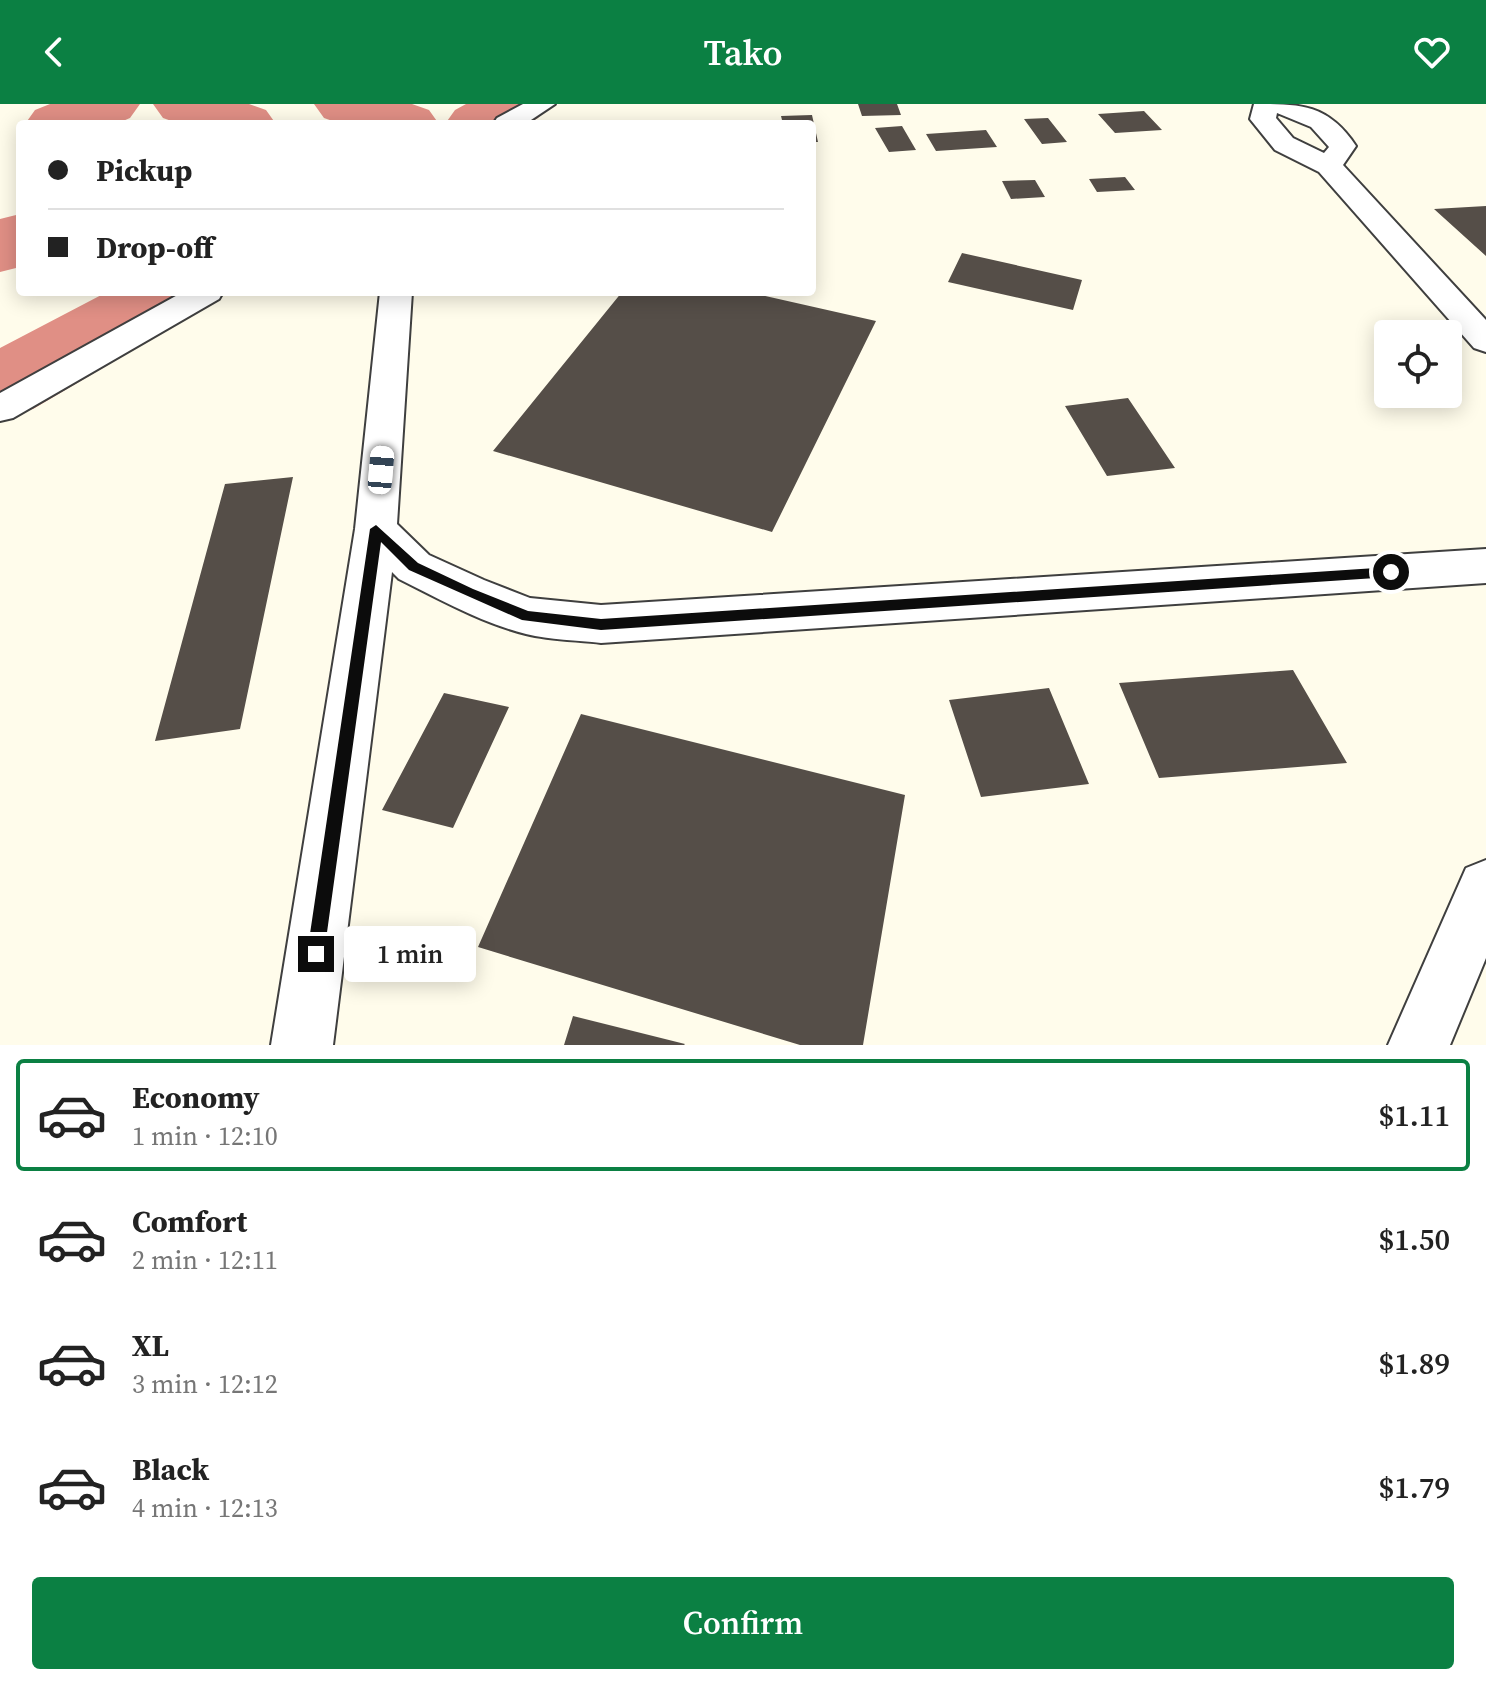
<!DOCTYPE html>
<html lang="en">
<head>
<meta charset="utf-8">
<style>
	body { margin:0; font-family:"Source Serif 4",serif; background:#f2f2f2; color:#222; height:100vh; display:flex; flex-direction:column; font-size:30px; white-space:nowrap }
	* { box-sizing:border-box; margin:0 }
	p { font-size:26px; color:#767676 }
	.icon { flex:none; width:44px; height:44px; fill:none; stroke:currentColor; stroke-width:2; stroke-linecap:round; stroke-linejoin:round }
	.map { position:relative; height:941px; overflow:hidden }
	.drawer { display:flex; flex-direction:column; background:#fff; flex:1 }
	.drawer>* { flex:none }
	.banner { position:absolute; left:16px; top:16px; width:800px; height:176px; border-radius:8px; box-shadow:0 4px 20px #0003; display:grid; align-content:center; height:176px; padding:0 32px; background:#fff }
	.buttons { position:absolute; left:1374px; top:216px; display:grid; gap:16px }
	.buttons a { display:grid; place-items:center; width:88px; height:88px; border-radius:8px; background:#fff; box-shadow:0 4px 20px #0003; font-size:40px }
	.end { position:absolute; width:36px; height:36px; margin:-18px; border:10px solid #0c0c0c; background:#fff; box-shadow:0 0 0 4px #fff }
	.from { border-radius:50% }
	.bubble { position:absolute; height:56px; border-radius:8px; background:#fff; box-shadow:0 4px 20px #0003; font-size:26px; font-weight:600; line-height:56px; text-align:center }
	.car { position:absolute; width:24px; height:48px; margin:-24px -12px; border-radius:10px; box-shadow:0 0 6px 2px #0007; background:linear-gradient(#fff 24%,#345 0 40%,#fff 0 76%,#345 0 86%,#fff 0) }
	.banner b { display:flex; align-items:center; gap:28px; height:76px; font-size:30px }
	.banner b+b { border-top:2px solid #e0e0e0 }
	.banner i { width:20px; height:20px; background:#222 }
	ul { padding:14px 0 0; list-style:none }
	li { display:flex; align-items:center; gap:24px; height:112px; margin:0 16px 12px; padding:0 16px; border:4px solid transparent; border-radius:8px }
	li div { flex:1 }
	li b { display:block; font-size:30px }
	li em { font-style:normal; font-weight:600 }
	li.active { border-color:#0b8043 }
	li>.icon { width:72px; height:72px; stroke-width:1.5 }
	.cta { display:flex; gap:16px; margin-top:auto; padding:16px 32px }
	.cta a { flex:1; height:92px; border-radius:8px; background:#0b8043; color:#fff; font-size:32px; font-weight:600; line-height:92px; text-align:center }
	header { display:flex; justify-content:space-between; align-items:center; height:104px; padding:0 32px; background:#0b8043; color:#fff; font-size:36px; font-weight:600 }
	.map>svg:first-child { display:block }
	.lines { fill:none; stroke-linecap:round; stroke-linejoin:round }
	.taxiway { fill:#e08f85; fill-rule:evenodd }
	.building { fill:#554e48 }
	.minor-casing { stroke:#3f3f3f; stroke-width:4 }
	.minor { fill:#fff; fill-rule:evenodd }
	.route { fill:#0c0c0c }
</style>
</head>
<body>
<header><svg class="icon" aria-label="back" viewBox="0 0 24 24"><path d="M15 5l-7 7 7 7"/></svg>Tako<svg class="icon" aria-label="heart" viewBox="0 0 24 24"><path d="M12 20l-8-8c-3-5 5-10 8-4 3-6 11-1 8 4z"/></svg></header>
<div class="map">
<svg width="1486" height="941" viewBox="0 0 1486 941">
	<rect width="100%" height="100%" fill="#fffceb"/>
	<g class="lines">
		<path class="taxiway" d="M50,0H140L130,14L116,20H25L35,6Z
			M153,0H249L266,6L276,20H180L163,14Z
			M314,0H412L429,6L439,20H341L324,14Z
			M466,0H548L538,14L527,20H445L455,6Z
			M20,110V163L0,168V115Z
			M107,188H213L201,206L33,305L0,313V244Z"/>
	</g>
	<path class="building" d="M858,0H897L901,11L862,12Z
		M1144,7L1162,26L1115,29L1098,10Z
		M812,11L818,38H812V20H783L781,12Z
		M1048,14L1067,38L1042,40L1024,15Z
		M902,22L916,46L889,48L875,24Z
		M986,26L997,43L936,47L926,30Z
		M1125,73L1135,86L1097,88L1089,75Z
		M1035,76L1045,93L1011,95L1002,77Z
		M1486,102V152L1434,105Z
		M962,149L1082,176L1073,206L948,178Z
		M622,188H747L876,217L772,428L493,347Z
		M1128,294L1175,364L1107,372L1065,302Z
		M293,373L240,625L155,637L225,380Z
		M1293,566L1347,659L1159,674L1119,579Z
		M1049,584L1089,680L981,693L949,596Z
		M444,589L509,603L453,724L382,706Z
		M581,610L905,691L863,941H800L478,843Z
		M573,912L685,940L684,941H564Z"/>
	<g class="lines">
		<g class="minor-casing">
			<path id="minor" d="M523,0H555L525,20H493L497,14Z
				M1254,0C1301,0 1328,0 1356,42L1343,61L1486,216V248L1474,244L1319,68L1275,46L1250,15ZM1277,9L1311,23L1329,43L1324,49L1293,34L1276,14Z
				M183,188H223L219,195L13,314L0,317V289Z
				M380,188H412L397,420L429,451L484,476L530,494L601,501L1486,445V479L601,539C577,536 550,536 526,530C482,519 439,495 399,475L392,468L333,941H271L355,425Z
				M1486,756V854L1450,941H1388L1466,764Z"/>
		</g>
		<use href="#minor" class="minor"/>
	</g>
	<path class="route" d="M376,421L418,459L473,485L528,507L601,515L1391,463L1398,468L1391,473L601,526L522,516L409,466L381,438L324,850L322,856L316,859L309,856L307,850L370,425Z"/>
</svg>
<div class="buttons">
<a><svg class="icon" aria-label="locate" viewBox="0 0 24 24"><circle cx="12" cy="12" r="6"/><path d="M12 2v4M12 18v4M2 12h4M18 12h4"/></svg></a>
</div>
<i class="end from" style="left:1391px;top:468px"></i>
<i class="end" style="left:316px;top:850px"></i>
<div class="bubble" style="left:344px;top:822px;width:132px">1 min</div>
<i class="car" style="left:381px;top:366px;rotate:5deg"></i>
<div class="banner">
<b><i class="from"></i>Pickup</b>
<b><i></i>Drop-off</b>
</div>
</div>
<section class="drawer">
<ul>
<li class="active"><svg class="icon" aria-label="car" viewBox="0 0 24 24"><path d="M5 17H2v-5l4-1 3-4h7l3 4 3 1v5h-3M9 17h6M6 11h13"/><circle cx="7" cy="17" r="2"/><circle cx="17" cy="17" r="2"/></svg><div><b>Economy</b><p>1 min · 12:10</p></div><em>$1.11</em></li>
<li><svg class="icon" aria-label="car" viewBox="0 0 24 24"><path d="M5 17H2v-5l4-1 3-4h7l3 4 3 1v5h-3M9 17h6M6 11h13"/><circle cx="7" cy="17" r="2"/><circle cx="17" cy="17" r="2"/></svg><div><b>Comfort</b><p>2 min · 12:11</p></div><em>$1.50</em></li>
<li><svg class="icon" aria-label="car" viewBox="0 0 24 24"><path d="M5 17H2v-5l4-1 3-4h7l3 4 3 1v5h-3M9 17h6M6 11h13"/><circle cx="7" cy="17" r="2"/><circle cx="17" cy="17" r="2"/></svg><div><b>XL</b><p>3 min · 12:12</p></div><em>$1.89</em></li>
<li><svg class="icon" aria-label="car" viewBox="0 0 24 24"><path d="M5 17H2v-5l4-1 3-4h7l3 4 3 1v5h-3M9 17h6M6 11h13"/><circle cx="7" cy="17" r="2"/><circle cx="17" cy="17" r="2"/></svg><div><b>Black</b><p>4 min · 12:13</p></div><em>$1.79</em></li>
</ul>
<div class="cta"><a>Confirm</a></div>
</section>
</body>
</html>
